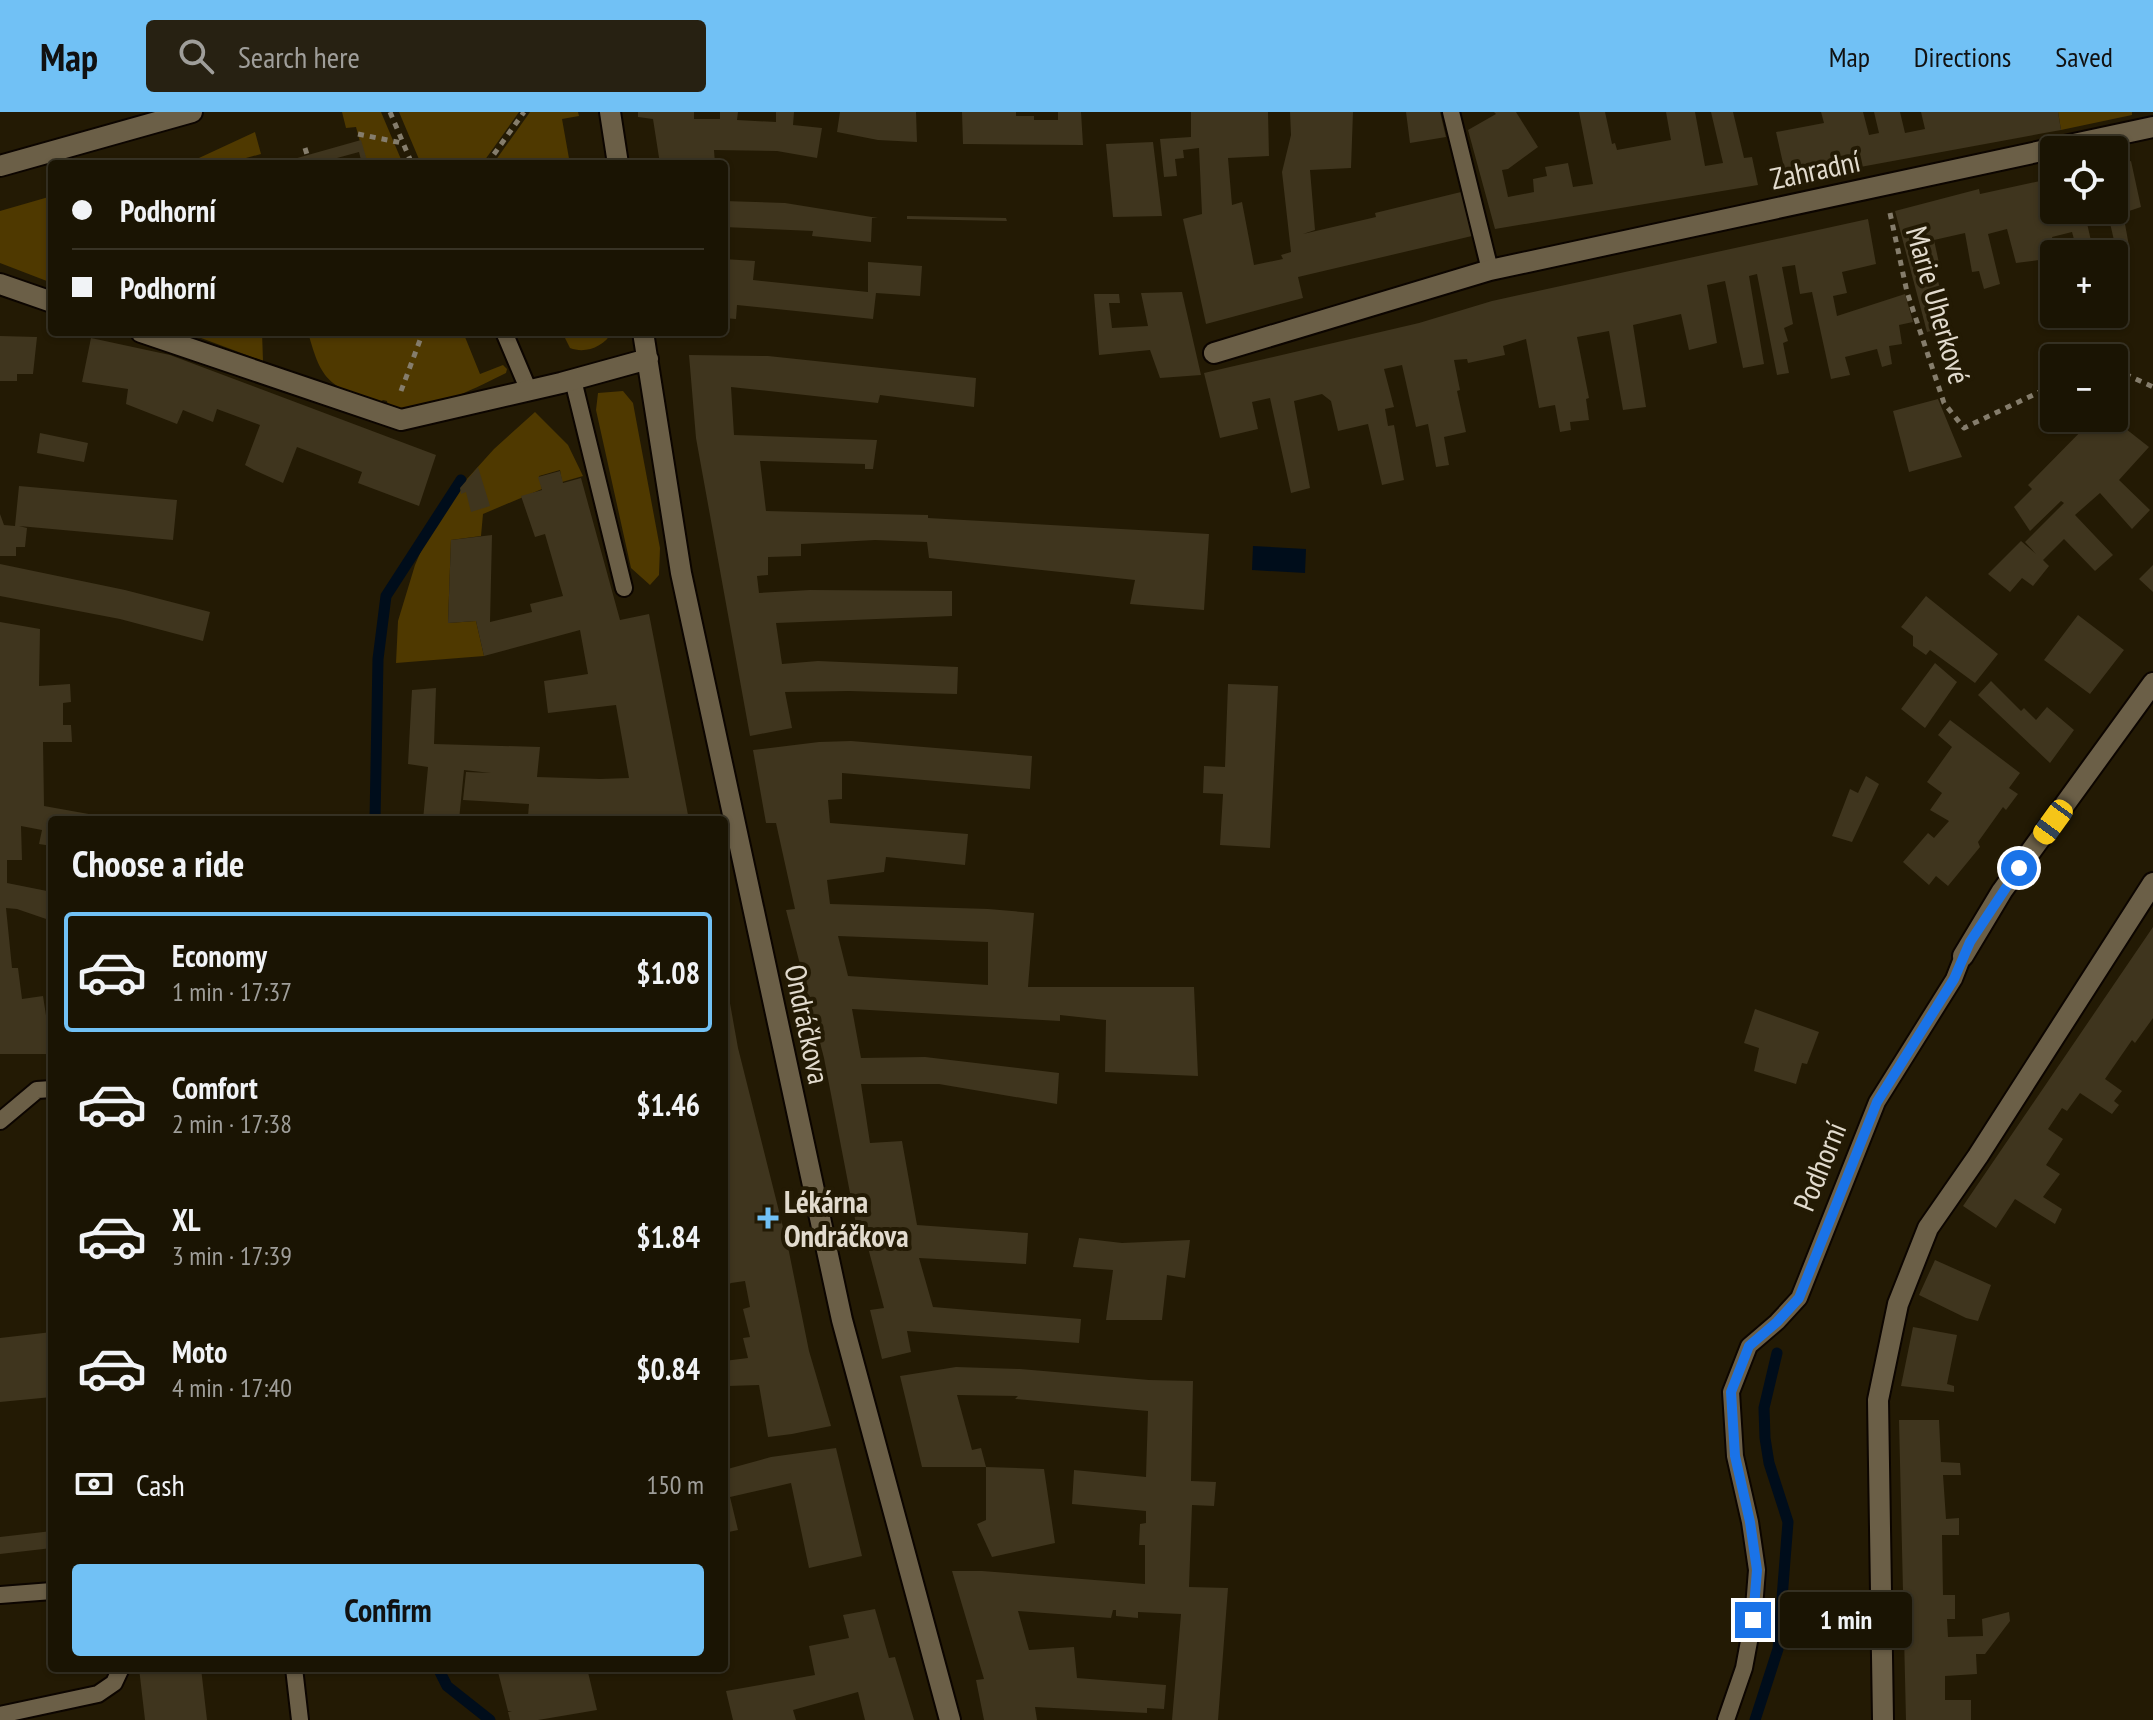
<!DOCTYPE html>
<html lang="en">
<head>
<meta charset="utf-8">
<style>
	body { margin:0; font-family:"PT Sans Narrow",sans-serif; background:#272112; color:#f1f3f6; height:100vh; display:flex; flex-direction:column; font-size:30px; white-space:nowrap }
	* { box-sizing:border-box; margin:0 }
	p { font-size:26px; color:#9f9e9a }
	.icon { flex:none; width:44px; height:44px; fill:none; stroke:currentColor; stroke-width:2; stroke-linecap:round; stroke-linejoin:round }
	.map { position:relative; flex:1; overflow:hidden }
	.details { position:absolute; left:48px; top:704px; width:680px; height:856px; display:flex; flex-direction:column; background:#1a1403; border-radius:8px; box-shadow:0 2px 6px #0004,0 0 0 2px #383325 }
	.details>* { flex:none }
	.guide { position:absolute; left:48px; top:48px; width:680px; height:176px; border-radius:8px; box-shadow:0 2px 6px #0004,0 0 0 2px #383325; display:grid; align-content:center; height:176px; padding:0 24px; background:#1a1403 }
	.controls { position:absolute; left:2040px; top:24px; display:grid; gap:16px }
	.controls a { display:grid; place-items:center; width:88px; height:88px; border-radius:8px; background:#1a1403; box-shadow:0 2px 6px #0004,0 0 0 2px #383325; font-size:40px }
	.end { position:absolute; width:36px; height:36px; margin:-18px; border:10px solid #1a73e8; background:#fff; box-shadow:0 0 0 4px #fff }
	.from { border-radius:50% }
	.bubble { position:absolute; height:56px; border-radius:8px; background:#1a1403; box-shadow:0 2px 6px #0004,0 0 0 2px #383325; font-size:26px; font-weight:700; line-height:56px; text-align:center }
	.car { position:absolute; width:24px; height:48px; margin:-24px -12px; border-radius:10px; box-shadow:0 0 6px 2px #0007; background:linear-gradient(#f5c518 24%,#345 0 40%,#f5c518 0 76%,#345 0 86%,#f5c518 0) }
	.guide b { display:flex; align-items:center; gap:28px; height:76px; font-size:30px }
	.guide b+b { border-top:2px solid #383325 }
	.guide i { width:20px; height:20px; background:#f1f3f6 }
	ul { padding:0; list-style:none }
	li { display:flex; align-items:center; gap:24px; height:120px; margin:0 16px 12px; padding:0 8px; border:4px solid transparent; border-radius:8px }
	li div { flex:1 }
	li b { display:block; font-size:30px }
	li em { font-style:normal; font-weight:700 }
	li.current { border-color:#71c1f5 }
	li>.icon { width:72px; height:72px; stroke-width:1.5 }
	h2 { padding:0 24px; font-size:36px; line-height:96px }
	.pay { display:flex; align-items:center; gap:20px; height:88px; padding:0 24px; font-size:30px }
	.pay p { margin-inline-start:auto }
	.action { display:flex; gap:16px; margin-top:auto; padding:16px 24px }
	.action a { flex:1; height:92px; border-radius:8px; background:#71c1f5; color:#111; font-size:32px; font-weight:700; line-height:92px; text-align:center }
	header { display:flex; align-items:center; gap:48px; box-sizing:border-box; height:112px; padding:0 40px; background:#71c1f5; color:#111 }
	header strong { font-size:38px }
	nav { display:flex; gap:44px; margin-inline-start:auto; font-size:28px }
	.search { width:560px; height:72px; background:#272112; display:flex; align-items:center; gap:20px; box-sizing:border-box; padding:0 28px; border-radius:8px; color:#9f9e9a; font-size:30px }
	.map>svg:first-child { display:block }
	.green { fill:#4f3900 }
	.water { fill:#000d1b }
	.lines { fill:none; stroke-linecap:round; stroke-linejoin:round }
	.stream { stroke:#000d1b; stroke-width:11 }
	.building { fill:#3f351e; fill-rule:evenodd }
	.lane-casing { stroke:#0c0500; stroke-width:20 }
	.street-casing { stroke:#0c0500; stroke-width:24 }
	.secondary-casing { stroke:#0c0500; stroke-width:24 }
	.path { stroke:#857d6c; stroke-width:5; stroke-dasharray:6 6; stroke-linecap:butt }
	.lane { stroke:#6b5f47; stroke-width:16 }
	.street { stroke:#6b5f47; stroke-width:20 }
	.secondary { stroke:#6b5f47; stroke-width:20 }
	.route { stroke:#1a73e8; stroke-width:10 }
	.poi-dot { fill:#71c1f5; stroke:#231a04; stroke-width:3 }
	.labels { text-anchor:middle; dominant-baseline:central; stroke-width:8; stroke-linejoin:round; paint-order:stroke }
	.street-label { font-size:30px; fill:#e2dbce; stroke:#231a04 }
	.poi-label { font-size:30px; font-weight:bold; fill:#e2dbce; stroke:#231a04; text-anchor:start }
</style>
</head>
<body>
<header>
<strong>Map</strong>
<div class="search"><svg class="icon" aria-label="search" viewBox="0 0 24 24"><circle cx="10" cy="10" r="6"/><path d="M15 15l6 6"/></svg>Search here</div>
<nav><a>Map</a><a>Directions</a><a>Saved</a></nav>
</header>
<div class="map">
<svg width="2153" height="1608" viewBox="0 0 2153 1608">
	<rect width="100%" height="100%" fill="#231a04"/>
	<path class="green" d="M342,0H381L403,52H366L356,15L346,16Z
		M399,0H519L482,52H421Z
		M530,0H578L579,4L562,7L570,52H493Z
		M2058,0H2132V3L2061,18Z
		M255,20L261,42L224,52H186Z
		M52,84V171L0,151V99Z
		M185,220H262L263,249Z
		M308,220H463L480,262L503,253L507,257L506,261C473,277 426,303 388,295L387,289L383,288L377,292C329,272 322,272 308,220Z
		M562,220H612C604,235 585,242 570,236Z
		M623,279L633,291L660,436L659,463L650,473L631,456L596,298L598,281Z
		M535,300L568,333L583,364L562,370L560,358L539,364L542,377L483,402L481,424L451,428L448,511L476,509L484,544L396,551L398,509L415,453L438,399L494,337Z"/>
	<path class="water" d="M1253,434L1306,437L1305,461L1252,458Z"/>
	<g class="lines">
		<path class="stream" d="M375,708L378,547L386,484L461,368
			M438,1556L447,1574L490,1608
			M1755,1608L1778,1537L1788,1410L1769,1351L1765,1326L1764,1296L1777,1241"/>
	</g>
	<path class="building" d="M638,0H694V7H720V0H738L737,8L776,10V0H794L793,13L822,16L817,46L777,39L714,38L715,52H660L653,7L638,5Z
		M840,0H916L917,30L878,28L837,20Z
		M962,0H1016V4H1034V8H1058V0H1081L1083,33L963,32Z
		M1191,0H1268L1269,44L1228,46L1232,93L1242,90L1254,153L1283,147L1281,143L1291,140L1282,60L1291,23L1290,0H1353L1351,56L1310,58L1315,118L1303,122L1376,105L1375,101L1461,80L1472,124L1298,165L1303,186L1206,212L1183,107L1202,102L1199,36L1183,38L1184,46L1175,47L1177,64L1164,65L1160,27L1191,25Z
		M1406,0H1440L1446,25L1410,31Z
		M1494,0H1516L1538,35L1508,57L1502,58L1508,85L1534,80L1533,67L1547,64L1545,55L1568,51L1573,75L1593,72L1579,0H1605L1612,32L1615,31L1617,38L1671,28L1666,0H1695L1705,54L1723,51L1711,0H1733L1744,46L1752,45L1758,73L1495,117L1468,18L1496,2Z
		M1821,0H1863L1869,23L1879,21L1874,0H1900L1905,21L1925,17L1921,0H2058L2061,18L1795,67L1797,76L1791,77L1789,69H1787L1776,20L1824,11Z
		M361,28L368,52H362L359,40L326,49V52H276Z
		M1153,30L1162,104L1113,105L1106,32Z
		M2131,49L2141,95L2123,101L2129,134L2116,137L2107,98H2114V54Z
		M2054,66V98H2084L2094,142H2078L2072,120L2052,125L2057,142H2054V161L2043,164L2039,148L2016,151L2007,117L1988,122L2000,172L1984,177L1979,159L1972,160L1965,121L1934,128L1939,151L1933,152L1951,214L1927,220L1895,99L1979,77L1980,82Z
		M724,89L785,91L878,106H872L871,130L812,124L813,119L724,115Z
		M907,104L1006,106L1007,109L907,107Z
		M1868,107L1876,152L1842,160L1847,181L1833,184L1837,204L1905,182L1913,210L1899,213L1902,232L1889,234L1892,252L1882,255L1877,237L1845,245L1850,263L1831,267L1812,180L1800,182L1795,153L1782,155L1793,212L1784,216L1788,229L1783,231L1789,261L1777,263L1757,162L1749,164L1764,252L1743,256L1725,169L1707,173L1717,231L1689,238L1681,202L1633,213L1646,295L1623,298L1609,219L1577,225L1589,286L1586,287L1589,308L1570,310L1571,318L1560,320L1555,293L1539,296L1526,227L1503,234L1505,243L1468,251L1467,247L1454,248L1460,278L1457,279L1466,320L1444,325L1449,353L1436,355L1428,312L1416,315L1402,253L1384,257L1394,295L1385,297L1388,314L1394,313L1404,368L1382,373L1368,312L1338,319L1331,289L1322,282L1294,289L1310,376L1291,381L1270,286L1252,290L1258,317L1220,326L1204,261L1419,211L1492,189Z
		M724,147L755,149L753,168L868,180V150L922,154L920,184L876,181L873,207L737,193L736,207L724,206Z
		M1182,180L1201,263L1160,266L1150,238L1099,243L1094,182H1119L1120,191H1109L1112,216L1148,214L1141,181Z
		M0,224L37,225L33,262H17V269H0Z
		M91,226L170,243L436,343L419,394L358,371L362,360L297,335L283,371L254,358L245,353L260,313L217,297L213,310L183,298L177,312L126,292L128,277L82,270Z
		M689,243L768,244L976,266L974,295L880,283L878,291L731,275L734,323L877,328L873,357H865V352L760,349L766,399L928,403V406L1209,422L1204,498L1130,492L1135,468L929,446L927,430L875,428L801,432V444L768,445V463L757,464L759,481L810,478L952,479V504L776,511L782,552L818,549L958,555L957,582L849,579L785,580L792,616L750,624L696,326Z
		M1938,287L1962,345L1909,360L1893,299Z
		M2094,306H2112L2149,335L2119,368L2150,398L2132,417L2100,381L2075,403L2113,443L2095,459L2064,427L2043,448L2049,454L2033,474L2022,466L2010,480L1988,462L2021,429L2036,442L2025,430L2064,391L2061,389L2030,419L2014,395L2032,377L2028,373Z
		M40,321L88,331L84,350L37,341Z
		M478,355L490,394L471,400L466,380L461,382L460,376Z
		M560,359L563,371L581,366L620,508L649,502L689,708H539V704H528L529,692L463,688L466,660L491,661L464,658L459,708H423L428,655L408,652L412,578L436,576L434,632L540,635L537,665L600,667L629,666L616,593L548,601L544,569L588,562L580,518L484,544L476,509L448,511L451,428L492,423L490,510L532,500L530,492L563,484L545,422L535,425L521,384L542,378L538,365Z
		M19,374L177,388L173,428L19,414L27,416L25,435H16V444H0V402L4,413L15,414Z
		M0,452L125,478L210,500L203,529L120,507L0,484Z
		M2153,453V480L2139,467Z
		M1926,484L1998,542L1975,571L1930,538L1926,543L1913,534V524L1901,515Z
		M2078,503L2124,538L2090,582L2044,548Z
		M0,510L40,517L39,574L70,572L71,590L63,591V613H71L72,630H43L44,694L111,706L52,708V734L39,732L42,718L21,714L22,748H7V771L52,780V809L17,797L6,796L12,856H18L22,887L43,884L52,942H0Z
		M1935,551L1957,570L1925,616L1901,597Z
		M1991,569L2021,599L2024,596L2036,608L2047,595L2074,618L2050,651L1978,583Z
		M1228,572L1278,574L1270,736L1220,733L1223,682L1203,681L1204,654L1225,655Z
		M1950,608L2020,661L2009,676L2018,682L2006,698L2003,695L1978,730L1980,735L1948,774L1936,764L1929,773L1903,750L1928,721L1934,726L1949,709L1930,698L1942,681L1927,670L1952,635L1938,623Z
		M851,629L1032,644L1030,677L842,661V687L828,688L830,711L968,722L965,753L886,745L884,760L827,768L830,792L988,797L1034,801L1028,875H1194L1198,964L1105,960L1106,908L1060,903V909L852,897L861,946L925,945L1059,961L1057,992L939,972H861L870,1031L902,1029L917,1113L1028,1121L1026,1152L919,1146L933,1195L1081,1207L1079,1231L907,1219L911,1240L882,1247L870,1198L884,1196L862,1113L856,1112L824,946L786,798L795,797L776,711H766L753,638L819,630ZM838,824L988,830V873L848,864Z
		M1866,664L1879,672L1852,730L1832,724L1850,677L1858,681Z
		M2153,815V906L2135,931L2132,928L2105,967L2122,979L2114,989L2119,993L2112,1002L2080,981L2067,999L2062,996L2048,1017L2063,1027L2046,1053L2060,1062L2043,1085L2062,1097L2055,1112L2015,1087L1996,1116L1963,1094Z
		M726,869L738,936L788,1135L809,1239L831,1314L792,1322L768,1325L759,1273L728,1274V1279H724V1249L748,1246L743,1226L750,1225L743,1197L750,1195L745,1169L731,1171L724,1176Z
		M1755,897L1819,920L1807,952L1802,951L1796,972L1754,959L1759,936L1744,931Z
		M1079,1126L1122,1131L1190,1128L1185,1166L1167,1163L1162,1208H1106L1113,1158L1073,1155Z
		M1935,1148L1991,1173L1978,1209L1966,1206L1919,1183Z
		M1913,1215L1957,1223L1947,1272L1954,1274V1280L1901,1274Z
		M52,1220V1285L0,1290V1226Z
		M956,1255L1020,1257L1149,1268L1193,1269L1191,1369L1216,1370L1214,1394L1192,1393L1189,1475L1228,1476L1218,1608H1172L1181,1502L1138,1500V1506L1116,1504V1498H1113L1111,1506L1018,1499L1029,1538L1074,1535L1077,1566L1166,1573L1164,1597L1147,1596V1601L1035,1595L1037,1608H984L976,1568L984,1567L952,1459H982L1145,1472V1433H1139L1140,1412L1146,1411V1399L1072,1392L1074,1358L1146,1365L1148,1299L1015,1287L1018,1284L957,1283L972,1338L981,1336L986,1355H922L900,1264Z
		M1899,1308H1939L1941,1350L1960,1351L1961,1363H1943L1946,1407L1959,1406V1423H1942L1943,1483H1955V1507H1947L1948,1525L1983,1524L1982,1507L2009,1500L2010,1509L1985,1542H1976L1977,1562L1945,1564V1588H1971V1608H1906Z
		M836,1336L862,1444L809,1456L791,1371L730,1385L738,1418L724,1421V1358L771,1345Z
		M986,1355L1044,1357L1055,1431L992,1445L977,1412L986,1408Z
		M52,1419V1436L0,1442V1425Z
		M875,1497L889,1546L895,1545L914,1608H865L858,1580L793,1598L796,1608H733L726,1579L815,1563L809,1534L849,1526L843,1503Z
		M139,1556H201L207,1608H145Z
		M497,1556H587L597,1598L538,1608H510L508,1600L512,1599H508Z"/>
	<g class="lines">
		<g class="lane-casing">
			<path id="lane" d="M1451,0L1490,158
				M504,220L529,279
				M573,268L624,476
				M0,1009L37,978L52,977
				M0,1483L52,1479
				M294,1556L300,1608
				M0,1603L98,1582L114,1571L121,1556
				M1726,1608L1744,1556L1753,1508L1757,1458L1750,1410L1735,1344L1731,1280L1749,1234L1777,1210L1799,1186L1877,990L1954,867L1963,844"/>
		</g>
		<g class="street-casing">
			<path id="street" d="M610,0L618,52
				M0,172L52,190
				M141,220L401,308L561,271L648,247
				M643,220L681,461L842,1208L950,1608
				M1214,241L1490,158L2153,15
				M1963,844L2002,779L2153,571
				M1883,1608L1878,1288L1898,1192L1928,1116L1978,1044L2153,771"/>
		</g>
		<g class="secondary-casing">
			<path id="secondary" d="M0,54L192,0"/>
		</g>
		<path class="path" d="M390,0L412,52
			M358,22L402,31
			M305,36L309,49
			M487,52L524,0
			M1890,101L1907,180L1944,291L1964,316L2054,273
			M2114,257L2153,275
			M401,279L423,220"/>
		<use href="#lane" class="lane"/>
		<use href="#street" class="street"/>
		<use href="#secondary" class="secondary"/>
	</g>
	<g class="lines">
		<path class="route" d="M1753,1508L1757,1458L1750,1410L1735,1344L1731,1280L1749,1234L1777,1210L1799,1186L1877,990L1954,867L1970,830L2019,756"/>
	</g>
	<path class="poi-dot" d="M764 1094h8v8h8v8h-8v8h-8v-8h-8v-8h8z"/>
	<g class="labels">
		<g class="street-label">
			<text transform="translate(1815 57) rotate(-12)">Zahradní</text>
			<text transform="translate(1939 193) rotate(74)">Marie Uherkové</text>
			<text transform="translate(808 912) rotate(78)">Ondráčkova</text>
			<text transform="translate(1819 1054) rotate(-68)">Podhorní</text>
		</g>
		<g class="poi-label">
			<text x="784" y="1089">Lékárna<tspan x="784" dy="34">Ondráčkova</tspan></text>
		</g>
	</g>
</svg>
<div class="controls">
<a><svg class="icon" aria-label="locate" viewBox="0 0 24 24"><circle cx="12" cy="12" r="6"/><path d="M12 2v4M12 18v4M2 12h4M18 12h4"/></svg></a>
<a>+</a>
<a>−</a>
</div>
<i class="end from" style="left:2019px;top:756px"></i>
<i class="end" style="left:1753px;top:1508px"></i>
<div class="bubble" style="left:1780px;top:1480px;width:132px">1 min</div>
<i class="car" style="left:2053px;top:710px;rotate:216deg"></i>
<div class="guide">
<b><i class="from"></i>Podhorní</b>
<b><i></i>Podhorní</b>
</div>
<section class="details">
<h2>Choose a ride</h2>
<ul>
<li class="current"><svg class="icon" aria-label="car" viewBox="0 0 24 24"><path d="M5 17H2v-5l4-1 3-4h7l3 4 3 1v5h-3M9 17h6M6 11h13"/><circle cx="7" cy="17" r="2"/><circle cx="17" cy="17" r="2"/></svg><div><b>Economy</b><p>1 min · 17:37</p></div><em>$1.08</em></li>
<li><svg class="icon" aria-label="car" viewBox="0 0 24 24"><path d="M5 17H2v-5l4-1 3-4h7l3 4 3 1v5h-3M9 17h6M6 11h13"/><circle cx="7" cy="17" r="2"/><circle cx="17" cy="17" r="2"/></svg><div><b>Comfort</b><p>2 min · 17:38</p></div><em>$1.46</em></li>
<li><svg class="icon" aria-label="car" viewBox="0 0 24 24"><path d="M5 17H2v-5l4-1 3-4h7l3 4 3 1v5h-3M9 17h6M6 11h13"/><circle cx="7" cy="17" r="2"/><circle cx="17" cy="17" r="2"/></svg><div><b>XL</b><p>3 min · 17:39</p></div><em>$1.84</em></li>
<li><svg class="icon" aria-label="car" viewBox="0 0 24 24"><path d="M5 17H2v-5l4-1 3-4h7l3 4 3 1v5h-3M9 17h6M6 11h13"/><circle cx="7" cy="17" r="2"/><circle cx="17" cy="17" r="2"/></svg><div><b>Moto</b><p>4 min · 17:40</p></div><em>$0.84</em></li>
</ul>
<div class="pay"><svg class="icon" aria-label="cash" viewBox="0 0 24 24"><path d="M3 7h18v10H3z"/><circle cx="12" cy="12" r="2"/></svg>Cash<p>150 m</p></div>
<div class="action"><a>Confirm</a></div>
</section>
</div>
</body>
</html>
